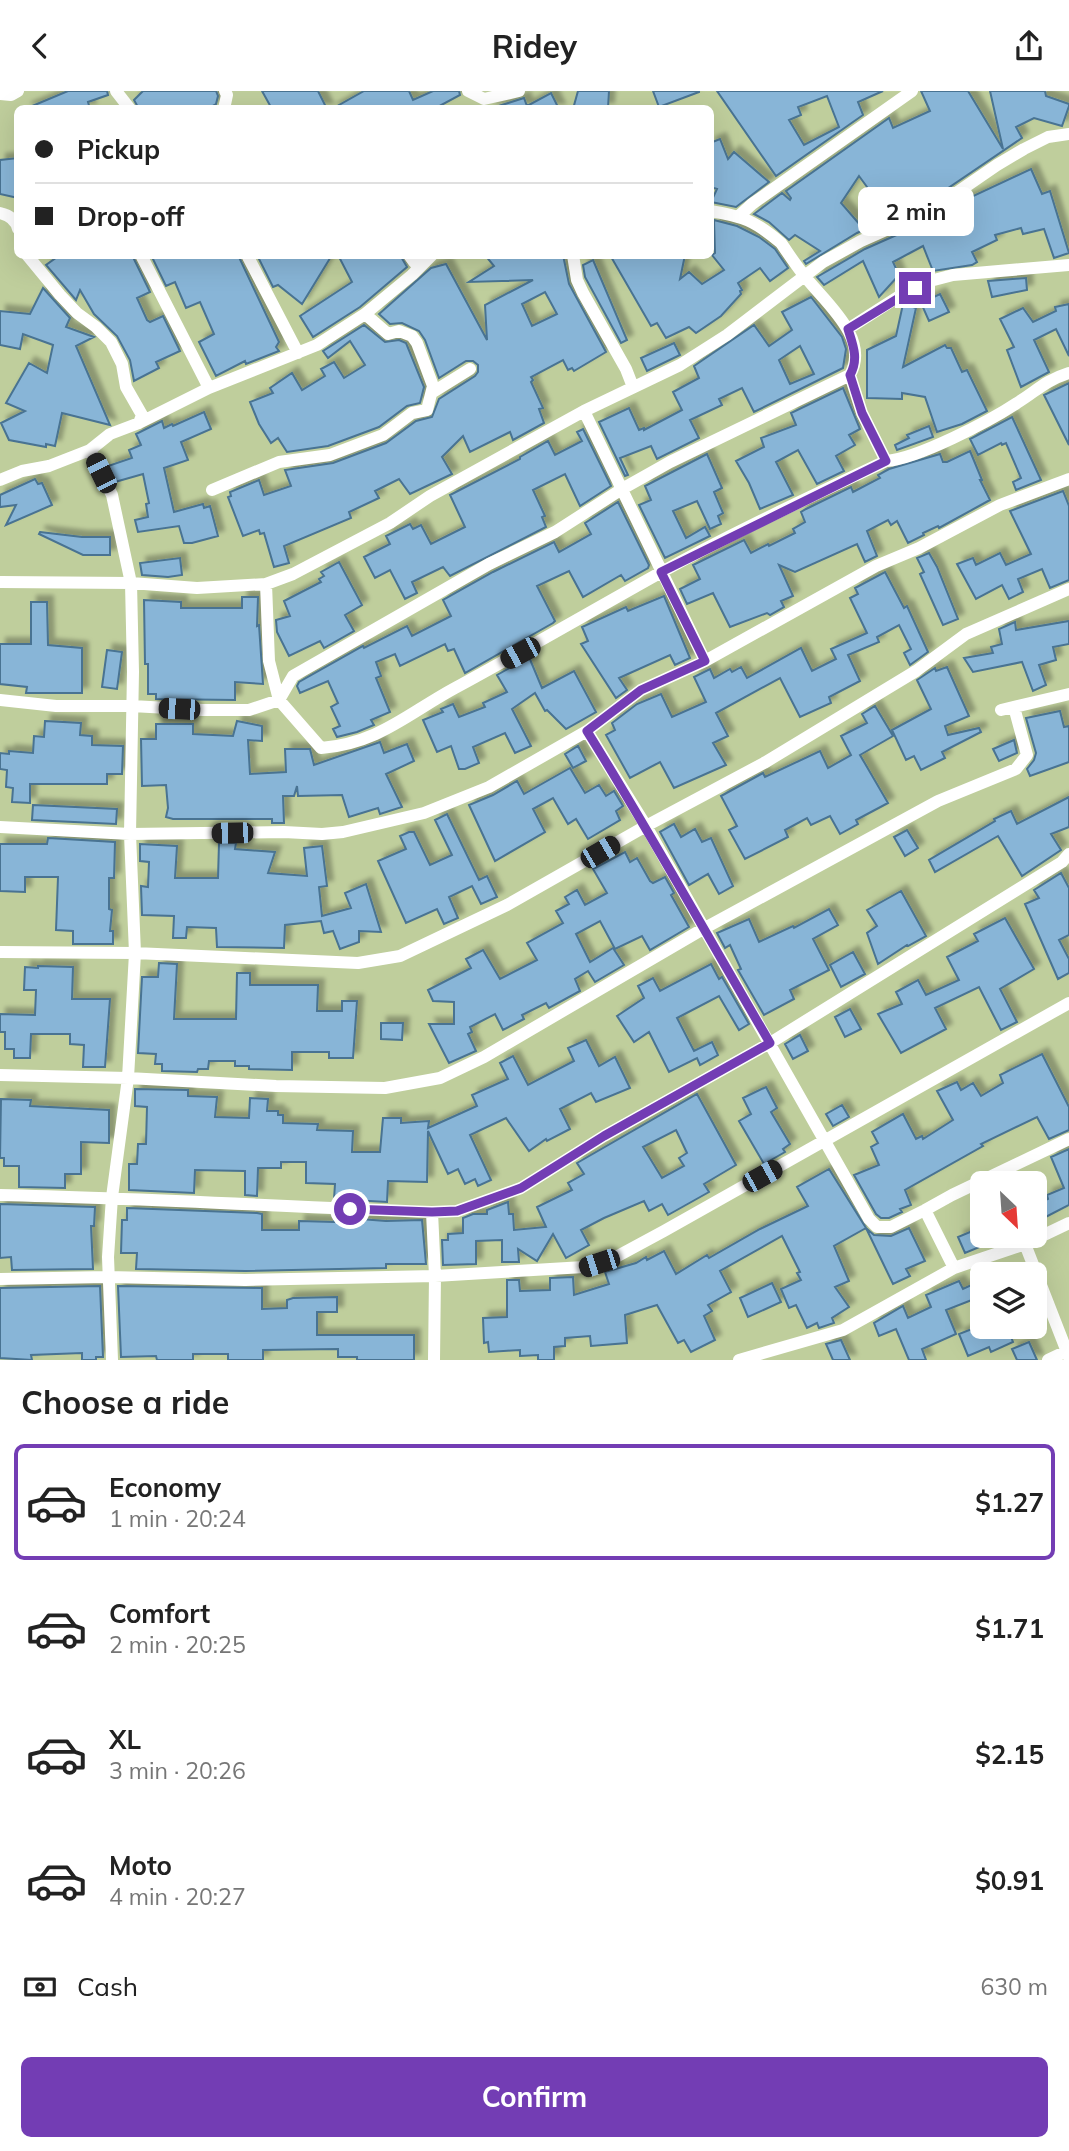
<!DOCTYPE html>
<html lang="en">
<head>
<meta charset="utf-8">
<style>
	body { margin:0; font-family:Mulish,sans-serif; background:#f6f6f6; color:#222; height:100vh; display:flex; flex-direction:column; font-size:26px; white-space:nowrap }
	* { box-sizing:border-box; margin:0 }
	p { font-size:23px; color:#767676 }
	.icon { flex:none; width:38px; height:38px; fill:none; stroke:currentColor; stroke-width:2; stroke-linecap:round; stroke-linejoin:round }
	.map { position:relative; height:1269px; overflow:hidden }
	.sheet { display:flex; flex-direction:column; background:#fff; flex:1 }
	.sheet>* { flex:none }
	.banner { position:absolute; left:14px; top:14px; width:700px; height:154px; border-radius:10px; box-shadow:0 7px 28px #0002; display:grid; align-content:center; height:154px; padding:0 21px; background:#fff }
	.needle { width:46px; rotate:155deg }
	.fabs { position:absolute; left:970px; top:1080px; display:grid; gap:14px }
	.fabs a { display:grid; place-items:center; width:77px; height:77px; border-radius:10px; background:#fff; box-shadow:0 7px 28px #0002; font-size:35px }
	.end { position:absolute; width:32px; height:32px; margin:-16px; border:9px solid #733db4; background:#fff; box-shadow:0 0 0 4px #fff }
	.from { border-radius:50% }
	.bubble { position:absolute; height:49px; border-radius:10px; background:#fff; box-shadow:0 7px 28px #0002; font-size:23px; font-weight:700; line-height:49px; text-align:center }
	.car { position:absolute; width:21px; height:42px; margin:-21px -10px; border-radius:9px; box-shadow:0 0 5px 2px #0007; background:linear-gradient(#222 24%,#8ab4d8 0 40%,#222 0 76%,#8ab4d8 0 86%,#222 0) }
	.banner b { display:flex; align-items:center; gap:24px; height:66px; font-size:26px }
	.banner b+b { border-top:2px solid #e0e0e0 }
	.banner i { width:18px; height:18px; background:#222 }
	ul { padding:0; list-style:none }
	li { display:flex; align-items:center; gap:21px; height:116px; margin:0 14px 10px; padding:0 7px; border:4px solid transparent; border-radius:10px }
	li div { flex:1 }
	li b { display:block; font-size:26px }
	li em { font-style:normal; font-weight:700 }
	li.current { border-color:#733db4 }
	li>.icon { width:63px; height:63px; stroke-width:1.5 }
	h2 { padding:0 21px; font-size:32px; line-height:84px }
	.pay { display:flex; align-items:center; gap:18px; height:77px; padding:0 21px; font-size:26px }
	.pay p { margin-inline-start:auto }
	.primary-button { display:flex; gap:14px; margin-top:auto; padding:14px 21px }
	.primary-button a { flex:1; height:80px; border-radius:10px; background:#733db4; color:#fff; font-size:28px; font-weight:700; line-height:80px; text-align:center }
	header { display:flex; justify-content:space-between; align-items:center; height:91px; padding:0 21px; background:#fff; font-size:32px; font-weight:700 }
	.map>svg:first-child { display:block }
	.building { fill:#88b5d7; stroke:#487392; stroke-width:2; fill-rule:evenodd; filter:url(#shadow) }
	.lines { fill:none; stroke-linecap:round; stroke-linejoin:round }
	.street { stroke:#fff; stroke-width:12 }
	.route { stroke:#733db4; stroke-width:9 }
</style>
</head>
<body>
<header><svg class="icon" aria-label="back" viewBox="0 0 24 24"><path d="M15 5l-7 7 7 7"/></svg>Ridey<svg class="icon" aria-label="share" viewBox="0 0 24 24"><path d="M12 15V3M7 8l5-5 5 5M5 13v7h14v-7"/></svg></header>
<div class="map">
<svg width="1069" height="1269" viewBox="0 0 1069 1269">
	<defs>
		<filter id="shadow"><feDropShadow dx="6" dy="-6" stdDeviation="2" flood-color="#0004"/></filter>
	</defs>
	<rect width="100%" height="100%" fill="#bfce9c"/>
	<path class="building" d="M68,0H107L108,4L88,11L90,18H25Z
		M143,0H216L218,5L216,13L207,18H139L134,9Z
		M262,0H318L327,18H272Z
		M364,0H409L413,9L433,0H459L460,4L434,18H332Z
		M578,0H609L608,17L573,18Z
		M653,0H699V1L659,16Z
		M717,0H883L858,11L863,24L776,85ZM827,5L839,36L804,54L789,29L801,24L798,16Z
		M921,0H968L1003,58L990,0H1045L1046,5L1069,13V15L1062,35L1034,27L1016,36L1022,47L929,110L857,142L806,173L804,170L820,160L795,144L789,149L769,131L754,123L782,102L790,109L791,107L786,100L889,27L893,37L930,20ZM859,85L878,111L875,113L882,126L861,135L841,112Z
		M551,2L559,18H489L524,7L527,15Z
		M720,48L728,68L734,61L769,91L736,116L711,111L717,98L710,96V52Z
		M18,67V107L0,103V69Z
		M1031,78L1042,103L1050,100L1069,162L1054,167L1044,138L1023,143L1021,137L995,144L997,149L972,161L977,171L972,174L933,180L923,155L893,171L899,184L879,206L863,170L824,194L817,186L865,158L937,126L956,113Z
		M714,129L737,135L759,146L775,158L788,177L770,190L760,177L738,192L742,199L740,200L741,203L721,225L696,242L689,236L666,247L657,232L651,235L610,164H685L680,188L689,181L702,193L724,179L712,164L715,162Z
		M60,164H132L150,201L137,207L147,229L150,231L163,225L180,260L156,271L159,277L134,290L130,269L117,245L94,223L80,199L76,209L46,174Z
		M151,164H238L279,251L276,256L279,260L246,273L245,270L216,285L199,251L214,243L200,211L186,217L175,191L166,195Z
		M257,164H332L302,213L278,194L273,196Z
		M338,164H400L407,176L360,216L313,246L300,225L352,191Z
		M485,164H563L569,193L606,261L574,280L572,277L568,279L563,269L531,286L533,289L531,291L543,317L539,318L544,332L513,349L510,341L470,361L463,345L442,366L452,383L410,403L399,388L375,400L379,407L349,421L351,427L284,455L289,472L274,476L264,442L260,443L259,439L243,445L228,406L231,405L230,401L259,389L264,404L291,395L285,379L333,372L386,352L416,330L432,326L439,308L475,285L478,281V274L473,270H466L439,287L425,249L419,240L402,232L390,233L379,223L431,177L446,173L487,249L485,214L533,189L469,191L494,175ZM545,201L557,223L532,235L522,213Z
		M593,169L627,249L621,252L585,186L583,174Z
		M1026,187L1027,199L992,206L988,190Z
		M43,197L70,227L66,236L94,246L76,255L110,334L62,322L55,355L46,353V356L9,349L1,332L25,320L6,312L29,272L47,282L53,254L23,243L20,258L0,254V220L30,223Z
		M940,203L949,221L929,230L921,212Z
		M811,206L842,246L846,258L843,277L754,321L742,297L719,308L722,314L690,329L699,347L657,368L651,355L620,367L628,384L625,385L599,331L629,317L639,339L644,337V339L682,319L673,301L699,287L694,275L754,234L769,255L792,239L782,221ZM800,255L814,283L790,293L779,269Z
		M903,213L916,217L903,276L945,254L947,257H951L962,281L967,279L987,320L962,333L937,341L925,306L902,302V308L867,307V259L896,245Z
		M1069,213V265L1056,238L1034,249L1049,281L1021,296L1007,259L1014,256L1000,228L1023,217L1033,231L1056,220L1055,216Z
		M364,234L385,251L399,249L406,252L424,296L420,312L407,315L379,336L328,355L287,361L278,347L271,352L259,333L250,311L273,302L270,297L292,282L302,299L325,285L321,278L334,271L344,287L365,274L350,250L328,267L323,260Z
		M674,252L680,264L647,280L641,267Z
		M1069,292V354L1044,304Z
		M843,297L860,338L849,344L855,354L836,365L844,380L817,393L798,359L776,371L793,404L760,418L749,392L736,370L764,356L761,347L796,334L791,322Z
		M204,321L211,338L181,351L188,369L164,377L174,421L203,413L204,417L210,415L218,445L192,452H184L179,435L138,441L135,429L148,426L146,413L149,412L143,383L115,391L108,375L132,367L129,359L141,354L136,343L162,330L164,337L172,333L173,335Z
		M1012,326L1041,389L1016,399L1013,391L1021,387L1006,352L1002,354L1001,352L978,364L970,348Z
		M929,335L933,346L897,359L895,354L909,347L907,344Z
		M583,338L611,395L580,415L565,383L533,399L545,425L542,426L546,436L450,485L443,476L412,491L417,502L405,508L390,479L375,487L364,466L390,453L386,445L410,433L413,438L421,434L431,453L465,436L450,404L520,368V366L548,350L555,364L582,350L577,341Z
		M970,360L982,389H980L990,409L939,437L938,435L923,442L924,444L908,452L897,430L891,434L888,429L867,440L877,465L865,471L857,453L795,481L779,474L793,505L781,510L784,516L770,524L767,522L730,536L713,502L687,513L680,498L700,488L693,474L744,449L751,462L768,453L769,455L795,442L793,438L805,431L801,421L806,418L851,396L853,401L880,387L878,384L889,378L940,363L943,371H947Z
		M707,363L722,397L714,401L723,422L718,425L721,433L710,438L697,410L673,420L686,447L705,436L710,445L665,467L639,414L651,409L645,395Z
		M35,388L38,393L42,392L52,414L6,434L16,414L0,416V404Z
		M1063,400L1069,415V489L1050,497L1042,478L1018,488L1023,501L1009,508L1002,494L976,508L957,473L973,467L976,474L1000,462L1006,474L1031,463L1010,420Z
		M618,411L649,474L648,477L625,490L621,484L583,506L569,480L537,495L555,530L553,532L465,582L454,558L448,560L445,553L400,575L395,563L376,571L381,585L376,587L390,621L371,629L374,634L357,641L337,646L333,638L340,635L331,616L338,612L328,590L300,602L297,595L299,591L363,555L364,557L407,535L412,545L451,525L443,509L493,481L554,451L559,461L591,443L585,432Z
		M40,441L82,446H110V464H83L39,443Z
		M929,462L937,476L958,528L943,534L920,483L924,481L917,467Z
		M180,467L182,484L168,486L142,484L140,472Z
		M339,471L362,514L345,524L354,540L324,557L320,550L289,565L277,541L276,529L290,525L284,510L321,491L319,488L324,485L321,481Z
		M885,481L904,517L907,515L928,561L910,574L904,562L911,558L899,534L877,546L879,551L848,564L860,590L829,606L831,612L800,626L780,587L716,622L728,645L713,652L726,674L674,697L660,671L630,687L606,644L615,639L612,632L637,613L661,603L672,626L706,611L694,586L710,578L714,587L730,578L732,581L741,576L747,587L801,557L812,580L836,568L831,558L867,542L850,507L858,503L855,497Z
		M664,505L690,567L675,574L670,564L619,587L627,599L616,607L581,553L588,550L582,536L626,516L628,520Z
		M242,506H258L257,535L259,534L263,593L235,591V609L156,608V603H148V573H145L144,509L181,511V517H242Z
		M31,511H47L48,554L82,557V602H26L27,596L0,593V553H31Z
		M1069,530V553L1053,556L1056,569L1039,574L1046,594L1033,600L1022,571L973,581L964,567L993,562L991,556L1002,553L999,538L1015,531L1016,539Z
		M107,559L122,561L117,598L102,596Z
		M529,566L542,597L574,580L596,621L566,638L547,619L545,620L535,602L512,618L531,655L515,662L505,642L473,656L479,672L465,678H459L451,655L437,661L423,629L443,621L441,618L453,613L459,626L485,616L483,612L507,601L497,584Z
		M947,576L969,625L945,635L948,644L979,637L981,641L942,661L945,667L921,679L914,665L906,669L892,639L931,618L917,589L935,577L936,580Z
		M875,615L893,645L860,664L888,712L856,729L858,733L840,743L830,725L811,734L807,727L785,739L788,746L745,768L729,739L737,735L721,705L763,682L765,686L820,660L828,677L851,664L841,645L867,632L862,623Z
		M1060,620L1064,636L1069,635V671L1030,685L1027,678L1034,669L1036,662L1026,627Z
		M45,630L81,632L80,644L92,645V654L123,655L122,683H107V693H30V712L12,711L13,697L6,696L7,679L0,678V662L9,663V660L33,662L34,645L44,646Z
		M237,630L262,635V650L248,649L250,683L286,681L285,658H310L314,674L380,651L384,662L407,653L414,670L386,683L402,716L380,723L378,717L349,726L342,704L298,705L297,695L294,705H283L284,732H272V728H173L166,726L168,717L166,694L142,695L141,648H156V633H193V643L233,645Z
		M1014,649L1017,662L999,670L993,658Z
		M578,655L586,670L573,677L565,663Z
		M570,677L585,702L599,694L606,705L614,700L623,715L616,720L620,729L588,748L576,728L568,733L553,707L533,718L545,741L495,770L469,714L493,704L517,690L524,703Z
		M1069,706V736L1051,743L1061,759L1022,785L998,745L935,781L929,769L995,730L994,728L1011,720L1017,733Z
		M33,714L117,718L116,733L32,729Z
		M447,723L479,789L487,785L497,806L481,813L472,795L449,806L458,827L444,833L437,818L406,832L378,770L406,758L400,745L409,741H414L430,774L452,764L435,729Z
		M674,733L681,746L695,738L702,751L711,747L733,795L719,803L708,783L689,794L660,741Z
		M907,739L918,757L905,765L894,746Z
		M48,747L115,751L114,787H109V818L112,819L110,840H113V853H73V840L56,839L58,786H25V801L0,800V753H47Z
		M219,752H236L235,758L275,761L268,782L307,785L304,757L322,755L327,795L319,796L322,825L351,817L345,802L366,793L381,841L359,840V851L340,858L333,840L324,842L321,830L285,834L284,857L217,856L216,837L187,836L186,847H173L174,825L142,824L141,795L148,796L149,771L140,770V753L177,755L175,787H218Z
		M625,761L630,771L637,767L650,790L653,792L665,786L674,802L671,804L689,836L650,859L642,845L615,858L600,830L576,843L590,871L613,857L624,874L595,891L588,880L575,888L580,900L549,917L546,912L522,924L524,928L503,939L495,923L470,936L472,941L468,943L476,960L449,972L429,933H454V911L433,910L428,899L471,877L466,868L483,859L500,888L537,869L527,852L563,832L556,820L569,813L565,806L577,799L585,814L607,802L593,778Z
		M1061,782L1069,797V844L1059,849L1069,868V882L1058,888L1025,813L1039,807L1034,799Z
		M901,800L926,845L908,855L907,854L878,873L867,842L877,835L867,819Z
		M829,818L838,834L813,848L829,879L790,899L794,908L764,924L738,879L741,878L730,854L725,857L717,842L749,828L759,851L793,835L794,837Z
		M1005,827L1034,878L1000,898L1017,931L1001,939L979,896L935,917L946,938L901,962L878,923L902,913L896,901L918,889L926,904L959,889L947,866L978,850L974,843Z
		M853,861L865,883L841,896L830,874Z
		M159,872L177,873L174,928H236L237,882H250V894H318L317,920H342V910H357L353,967H329V961H292V979L249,978V975H235V970H209L208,978H198L197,981L162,980V973H155L156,963L138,962L142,886H158Z
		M711,873L719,888L722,886L749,933L739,939L719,905L677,927L694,960L712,951L718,964L700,974L697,967L669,981L649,941L634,951L617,925L644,907L638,895L653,887L660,900Z
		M38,875L73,876L72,908H110L105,976H83L84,954L70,953V943H31L30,967H14V958H5V941H0V923L35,924L36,899H24L25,876L38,877Z
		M850,918L861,938L845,946L835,926Z
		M381,932H403L402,949L381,948Z
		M800,944L808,960L793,968L785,953Z
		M586,949L599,975L615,966L630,997L596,1011L591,1002L560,1018L570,1038L547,1050L546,1048L529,1060L506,1027L470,1044L491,1089L478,1095L475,1088L465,1093L458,1078L448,1083L428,1040L427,1091L388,1090L387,1111L334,1108L335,1093L306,1092V1071H281V1077H258L257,1105L245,1104V1080L195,1079L194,1102L129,1099V1073H137L138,1053H146L147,1016L135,1015V998L188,999V1005L217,1006L215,1026L249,1027L250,1007L268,1008L267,1020H278V1024H283V1032L318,1033L317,1039L353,1040L352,1061H380L383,1027H401V1032L429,1030L428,1037L477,1015L472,1004L508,988L500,972L513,965L528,994L574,970L568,957Z
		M1042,963L1069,1016V1039L1049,1048L1037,1026L981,1053L983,1055L905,1099L911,1114L900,1118L902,1121L889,1127H881L876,1123L854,1084L879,1074L871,1056L878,1052L872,1041L903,1023L916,1048L922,1045L923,1048L953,1029L937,1000L957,991L961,999L973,992L981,1005L1003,992L1000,984Z
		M766,996L777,1017L771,1021L790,1053L783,1058L785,1061L764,1073L739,1030L751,1023L743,1007Z
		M697,1003L736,1074L704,1093L709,1101L668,1124L662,1113L649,1120L644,1110L604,1127L581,1139L589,1154L566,1167L553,1143L537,1170L518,1158L519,1171H502V1149L476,1150V1173L443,1174L442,1149H448V1143L463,1142V1127L473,1123H487V1119L508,1111L509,1123H513L514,1139L546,1136L537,1116L572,1099L568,1092L584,1083L577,1072ZM676,1039L687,1062L679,1067L684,1075L662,1087L643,1056Z
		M1,1008L31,1009L30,1015L109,1019V1052L81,1051V1083H65V1097L19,1096V1075H4V1067H0Z
		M842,1014L849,1026L833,1035L826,1023Z
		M1069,1058V1114L1034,1132V1114L1048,1108L1047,1104L1064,1097L1051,1066Z
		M829,1078L866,1137L834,1155L849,1190L835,1196L849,1216L832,1227L834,1232L819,1237L817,1232L807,1237L796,1214L789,1217L781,1198L801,1189L797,1182L800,1181L782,1145L720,1180L731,1201L708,1214L712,1220L704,1225L715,1249L691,1261L684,1249L678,1252L657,1214L625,1224L627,1252L591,1255L590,1245L565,1247V1255L554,1256V1269H538V1264L520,1265V1259L489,1261L488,1251L484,1252L483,1227L507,1226V1189H519L520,1200L550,1199V1187L573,1186L574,1204L609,1193L605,1181L636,1172L646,1166L647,1169L664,1160L676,1183L707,1164L709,1167L760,1138L808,1115L797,1096Z
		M0,1113L95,1116L94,1135H91L93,1178L12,1179L11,1166L0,1167Z
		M127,1117L257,1122L262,1123V1139H299V1130L334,1131V1126L386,1130L422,1129L426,1173H386V1177L245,1180L136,1178L137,1162H121L122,1129H127Z
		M982,1136V1144L1006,1145L965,1162L958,1146Z
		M866,1137L874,1144L891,1145L909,1137L925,1170L906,1178L910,1185L893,1193Z
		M982,1189V1205L946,1219L956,1243L922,1258L926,1269H909L896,1238L879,1245L874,1232L903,1215L908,1227L931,1216L926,1204L959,1190L963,1198Z
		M772,1192L781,1211L748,1226L740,1207Z
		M100,1195L103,1266H96V1269H82V1262L31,1264L32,1269L0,1267V1197Z
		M118,1195L262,1197V1218L287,1217V1209L293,1207L337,1206V1221H317V1244H414V1269H357V1266H338V1258L263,1259V1269H228V1263H193V1269H157L156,1265L121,1266Z
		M977,1236H1007L1013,1251L991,1261L989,1256L968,1265L959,1243Z
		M841,1249L850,1269H833L826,1253Z
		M1029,1251L1037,1269H1017L1012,1258Z"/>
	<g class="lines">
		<path class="street" d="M116,0L130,18
			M468,0L484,8L519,0
			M0,3L11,4L18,0
			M224,18L227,4L225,0
			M710,120C743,125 755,130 781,152C788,162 795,173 803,183C823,210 871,246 850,284L862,322L886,370
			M0,122C9,124 16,129 18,138
			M740,124L752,113L912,0
			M27,164L60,204L77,222L96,236L111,251L122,273L126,296L142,324L139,332
			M141,164L209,297
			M247,164L298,262
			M409,164L414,171L427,167
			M573,164L577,189L583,202L626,278L633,296
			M848,238L901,204L930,190L953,184L1069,174
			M433,301L470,278
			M584,320L705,570
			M90,359L112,404L126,469L131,492L133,581L130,743L135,862L128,987L112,1106L108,1166L112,1269
			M0,389L22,380L49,375L90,359L110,343L139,332L209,297L317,254L365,223L412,184L432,164
			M212,399L279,371L330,364L383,344L412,322L427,319L433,295L417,252L412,245L399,240L388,243L365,223
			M0,491L131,492L197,497L266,493L293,483L390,432L430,405L584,320L680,274L727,244L823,171L861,150L933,118L997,74L1024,58L1048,46L1069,43
			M266,493L269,570L279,609L321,657C379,652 407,623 455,597C523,560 590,521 658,483C732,442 810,406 886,370C917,368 990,330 1017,312C1038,299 1044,290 1069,282
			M0,609L56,615H132L203,619H249L279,609L293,585L489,473L555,441L622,398L670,371L850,284
			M1001,619L1069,603
			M587,640L646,735L869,1128L877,1136H891L925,1119L954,1177
			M0,736L130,743L284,741L322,743L343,741L424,722L489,696L587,640L641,599L705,570L876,475L919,457L1000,414L1069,388
			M0,861L135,862L358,872L400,865L507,814L646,735L764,672L916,580L966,543L1069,498
			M0,984L128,987L276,995L385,997L440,987L484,966L703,838L938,710L1016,678L1027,664L1014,616
			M0,1104C144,1107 288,1116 432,1121L457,1120L521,1097L604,1045L770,952L1062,771L1069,763
			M925,1119L952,1104L1069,1048
			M432,1121L435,1185L434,1269
			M1025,1153L1069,1266
			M0,1188L107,1186L245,1189L435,1185L584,1176L614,1167L664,1140L1069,912
			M739,1269L843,1239L954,1177L1025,1153L1069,1132
			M1048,1269L1069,1259"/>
	</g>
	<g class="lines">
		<path class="route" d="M350,1118L432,1121L457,1120L521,1097L604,1045L770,952C709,848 651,743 587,640L641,599L705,570L661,481L886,370L862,322L850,284C859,268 853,254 848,238L915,197"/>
	</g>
</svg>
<div class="fabs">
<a><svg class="needle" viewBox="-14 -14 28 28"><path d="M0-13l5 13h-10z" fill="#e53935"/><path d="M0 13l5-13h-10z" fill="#767676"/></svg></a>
<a><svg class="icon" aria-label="layers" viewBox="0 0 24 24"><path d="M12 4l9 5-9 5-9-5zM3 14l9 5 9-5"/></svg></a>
</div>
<i class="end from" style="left:350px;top:1118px"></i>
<i class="end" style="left:915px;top:197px"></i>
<div class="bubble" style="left:858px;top:96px;width:116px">2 min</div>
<i class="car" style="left:101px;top:382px;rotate:334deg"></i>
<i class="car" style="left:520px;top:562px;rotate:242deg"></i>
<i class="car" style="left:179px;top:618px;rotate:273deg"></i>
<i class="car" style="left:232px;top:742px;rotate:269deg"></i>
<i class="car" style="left:600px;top:761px;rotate:60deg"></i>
<i class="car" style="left:762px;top:1085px;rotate:61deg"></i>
<i class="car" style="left:599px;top:1172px;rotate:252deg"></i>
<div class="banner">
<b><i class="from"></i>Pickup</b>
<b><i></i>Drop-off</b>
</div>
</div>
<section class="sheet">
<h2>Choose a ride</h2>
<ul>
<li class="current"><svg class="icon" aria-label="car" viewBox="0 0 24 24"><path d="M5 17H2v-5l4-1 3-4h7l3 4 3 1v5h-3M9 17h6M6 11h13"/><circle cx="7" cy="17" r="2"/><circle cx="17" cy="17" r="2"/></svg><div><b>Economy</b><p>1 min · 20:24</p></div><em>$1.27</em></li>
<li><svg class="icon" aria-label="car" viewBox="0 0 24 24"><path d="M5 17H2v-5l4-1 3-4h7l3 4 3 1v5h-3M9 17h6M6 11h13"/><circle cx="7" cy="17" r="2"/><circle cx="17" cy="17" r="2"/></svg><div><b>Comfort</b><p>2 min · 20:25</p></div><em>$1.71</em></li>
<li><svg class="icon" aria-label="car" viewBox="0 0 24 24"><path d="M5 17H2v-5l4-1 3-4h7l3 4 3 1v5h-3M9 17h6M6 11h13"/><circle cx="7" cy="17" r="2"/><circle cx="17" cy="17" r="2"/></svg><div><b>XL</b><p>3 min · 20:26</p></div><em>$2.15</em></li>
<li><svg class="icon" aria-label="car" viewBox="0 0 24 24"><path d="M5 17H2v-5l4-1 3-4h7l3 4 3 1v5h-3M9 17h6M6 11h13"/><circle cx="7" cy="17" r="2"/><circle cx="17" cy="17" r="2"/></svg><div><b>Moto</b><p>4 min · 20:27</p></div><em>$0.91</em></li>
</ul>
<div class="pay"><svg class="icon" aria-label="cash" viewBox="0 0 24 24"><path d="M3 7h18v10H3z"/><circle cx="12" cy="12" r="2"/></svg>Cash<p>630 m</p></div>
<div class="primary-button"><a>Confirm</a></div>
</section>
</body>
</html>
